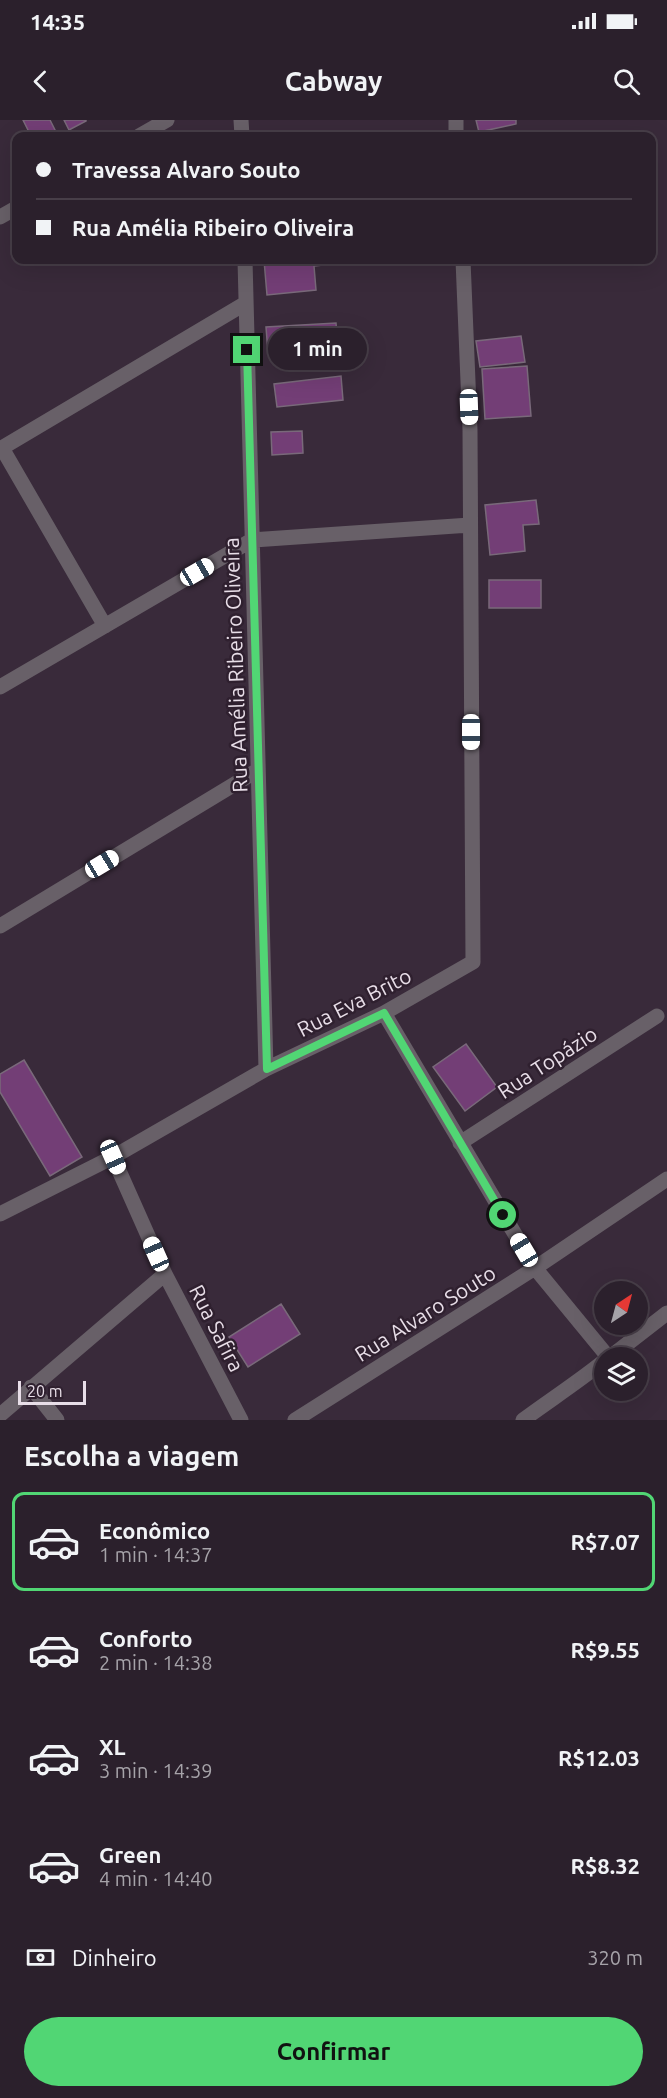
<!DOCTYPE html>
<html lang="pt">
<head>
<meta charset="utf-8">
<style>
	body { margin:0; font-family:Ubuntu,sans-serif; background:#332834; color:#f1f3f6; height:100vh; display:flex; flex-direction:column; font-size:22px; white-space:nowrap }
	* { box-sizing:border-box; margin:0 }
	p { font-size:20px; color:#a6a3a9 }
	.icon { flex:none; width:33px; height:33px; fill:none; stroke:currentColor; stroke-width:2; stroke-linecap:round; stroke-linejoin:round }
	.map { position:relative; height:1300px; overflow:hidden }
	.panel { display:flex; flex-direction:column; background:#2b202c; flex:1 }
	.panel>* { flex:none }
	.guide { position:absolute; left:12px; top:12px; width:644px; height:132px; border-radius:12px; box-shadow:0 6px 24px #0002,0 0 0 2px #473e48; display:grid; align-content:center; height:132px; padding:0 24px; background:#2b202c }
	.needle { width:39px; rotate:36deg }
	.controls { position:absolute; left:594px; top:1161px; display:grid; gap:12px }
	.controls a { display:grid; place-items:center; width:54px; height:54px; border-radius:50%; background:#2b202c; box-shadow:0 6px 24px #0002,0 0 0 2px #473e48; font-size:30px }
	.scale { position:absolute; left:18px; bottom:15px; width:68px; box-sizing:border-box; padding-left:6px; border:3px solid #e8dee8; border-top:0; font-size:16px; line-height:21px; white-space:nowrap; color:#e8dee8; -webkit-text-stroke:4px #2f202f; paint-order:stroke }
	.end { position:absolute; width:27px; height:27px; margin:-14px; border:8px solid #51d674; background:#111; box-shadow:0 0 0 3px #111 }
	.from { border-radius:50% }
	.bubble { position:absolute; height:42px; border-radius:21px; background:#2b202c; box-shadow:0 6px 24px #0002,0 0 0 2px #473e48; font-size:20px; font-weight:600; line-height:42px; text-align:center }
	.car { position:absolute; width:18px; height:36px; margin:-18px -9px; border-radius:8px; box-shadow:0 0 4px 2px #0007; background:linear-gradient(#fff 24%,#345 0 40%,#fff 0 76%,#345 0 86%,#fff 0) }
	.guide b { display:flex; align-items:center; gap:21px; height:57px; font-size:22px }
	.guide b+b { border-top:2px solid #473e48 }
	.guide i { width:15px; height:15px; background:#f1f3f6 }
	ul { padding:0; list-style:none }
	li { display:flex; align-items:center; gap:18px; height:99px; margin:0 12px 9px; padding:0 12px; border:3px solid transparent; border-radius:12px }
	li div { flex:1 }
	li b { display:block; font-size:22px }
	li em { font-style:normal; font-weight:600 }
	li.on { border-color:#51d674 }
	li>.icon { width:54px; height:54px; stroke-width:1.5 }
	h2 { padding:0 24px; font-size:27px; line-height:72px }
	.pay { display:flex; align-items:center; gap:15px; height:66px; padding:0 24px; font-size:22px }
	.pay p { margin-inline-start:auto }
	.action { display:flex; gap:12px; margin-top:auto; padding:12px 24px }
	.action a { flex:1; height:69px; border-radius:36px; background:#51d674; color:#111; font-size:24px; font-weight:600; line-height:69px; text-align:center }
	.status { display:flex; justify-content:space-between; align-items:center; height:42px; padding:0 30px; background:#2b202c; direction:ltr }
	.status svg { height:16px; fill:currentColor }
	header { display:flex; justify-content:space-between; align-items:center; height:78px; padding:0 24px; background:#2b202c; font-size:27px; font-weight:600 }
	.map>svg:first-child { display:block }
	.building { fill:#733e76; stroke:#79697a; stroke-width:1.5 }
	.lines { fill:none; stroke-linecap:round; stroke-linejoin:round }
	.minor { stroke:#686068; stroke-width:15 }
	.route { stroke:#51d674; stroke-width:8 }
	.labels { text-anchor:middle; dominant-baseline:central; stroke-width:5; stroke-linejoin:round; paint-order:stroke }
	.street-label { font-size:21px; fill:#e8dee8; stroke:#2f202f }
</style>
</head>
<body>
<div class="status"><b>14:35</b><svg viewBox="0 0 49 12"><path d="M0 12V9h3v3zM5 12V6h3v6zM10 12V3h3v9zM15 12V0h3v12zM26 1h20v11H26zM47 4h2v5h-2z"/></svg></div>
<header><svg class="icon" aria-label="back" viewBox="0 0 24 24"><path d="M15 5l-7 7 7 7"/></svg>Cabway<svg class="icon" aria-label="search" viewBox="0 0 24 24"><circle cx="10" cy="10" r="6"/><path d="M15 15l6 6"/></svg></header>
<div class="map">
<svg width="667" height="1300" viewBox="0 0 667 1300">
	<rect width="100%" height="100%" fill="#392a3a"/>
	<path class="building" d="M23,0H50L57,14L53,16H31Z
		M64,0H86V1L69,10Z
		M476,0H516V4L479,12Z
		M264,140H341V143L314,146L316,170L267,175Z
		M336,203L338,229L268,233L266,207Z
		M521,216L525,242L480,247L476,221Z
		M527,246L531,296L485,299L482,249Z
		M341,256L343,280L277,287L274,264Z
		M302,311L303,333L272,335L271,312Z
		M536,380L539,404L523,405L525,431L490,435L485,385Z
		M489,460H541V488H489Z
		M466,924L497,967L465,991L433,947Z
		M24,940L82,1037L50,1056L0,972V954Z
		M281,1184L300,1214L248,1247L229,1217Z"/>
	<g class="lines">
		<path class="minor" d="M241,0L242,16
			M456,0V16
			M139,16L167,0
			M0,97L16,88
			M245,140L266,949
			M2,328L105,506
			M0,329L246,183
			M0,567L252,420L470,405
			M0,806L258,650
			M384,893L535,1148L609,1238
			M460,1023L657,896
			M113,1037L165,1154L241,1300
			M0,1094L113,1037L266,949L384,893L473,842L470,310L463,140
			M609,1238L667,1193
			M31,1267L57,1300
			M0,1295L165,1154
			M295,1300L535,1148L667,1059
			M523,1300C550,1280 578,1262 604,1241"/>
	</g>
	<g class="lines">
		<path class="route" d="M247,230L267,949L384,893L503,1095"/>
	</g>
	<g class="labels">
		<g class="street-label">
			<text transform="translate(235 545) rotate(-92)">Rua Amélia Ribeiro Oliveira</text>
			<text transform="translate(354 882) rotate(-27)">Rua Eva Brito</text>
			<text transform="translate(547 942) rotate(-33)">Rua Topázio</text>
			<text transform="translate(425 1193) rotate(-32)">Rua Alvaro Souto</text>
			<text transform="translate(217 1208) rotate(63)">Rua Safira</text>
		</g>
	</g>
</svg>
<div class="controls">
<a><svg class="needle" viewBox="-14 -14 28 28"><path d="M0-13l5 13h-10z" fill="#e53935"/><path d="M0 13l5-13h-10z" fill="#a6a3a9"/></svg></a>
<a><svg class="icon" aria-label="layers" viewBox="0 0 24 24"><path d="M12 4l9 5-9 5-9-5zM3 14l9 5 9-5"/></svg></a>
</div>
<div class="scale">20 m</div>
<i class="end from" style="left:503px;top:1095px"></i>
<i class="end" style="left:247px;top:230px"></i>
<div class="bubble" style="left:268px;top:208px;width:99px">1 min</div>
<i class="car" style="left:469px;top:287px;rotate:178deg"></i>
<i class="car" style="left:197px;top:452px;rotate:60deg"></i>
<i class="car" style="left:471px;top:612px;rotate:180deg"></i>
<i class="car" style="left:102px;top:744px;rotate:59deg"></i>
<i class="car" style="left:113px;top:1037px;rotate:156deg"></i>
<i class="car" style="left:524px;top:1130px;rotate:329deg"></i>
<i class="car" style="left:156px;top:1134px;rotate:336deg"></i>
<div class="guide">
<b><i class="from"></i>Travessa Alvaro Souto</b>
<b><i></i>Rua Amélia Ribeiro Oliveira</b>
</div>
</div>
<section class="panel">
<h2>Escolha a viagem</h2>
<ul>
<li class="on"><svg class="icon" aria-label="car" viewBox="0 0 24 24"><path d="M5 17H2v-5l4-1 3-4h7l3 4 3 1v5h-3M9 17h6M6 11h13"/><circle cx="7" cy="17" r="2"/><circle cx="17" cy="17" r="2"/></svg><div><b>Econômico</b><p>1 min · 14:37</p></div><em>R$7.07</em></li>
<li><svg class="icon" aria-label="car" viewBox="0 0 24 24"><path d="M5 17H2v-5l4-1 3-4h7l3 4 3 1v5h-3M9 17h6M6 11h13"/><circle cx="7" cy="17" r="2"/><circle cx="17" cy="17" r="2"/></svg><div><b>Conforto</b><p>2 min · 14:38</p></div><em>R$9.55</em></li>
<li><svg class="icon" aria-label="car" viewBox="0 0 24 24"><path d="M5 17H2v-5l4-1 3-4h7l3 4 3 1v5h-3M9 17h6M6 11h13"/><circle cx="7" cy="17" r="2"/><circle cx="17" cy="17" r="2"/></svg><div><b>XL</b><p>3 min · 14:39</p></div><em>R$12.03</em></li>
<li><svg class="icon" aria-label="car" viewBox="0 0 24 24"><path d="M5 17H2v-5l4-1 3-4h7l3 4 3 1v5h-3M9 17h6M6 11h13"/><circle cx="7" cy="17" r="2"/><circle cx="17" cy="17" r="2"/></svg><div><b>Green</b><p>4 min · 14:40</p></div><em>R$8.32</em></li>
</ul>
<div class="pay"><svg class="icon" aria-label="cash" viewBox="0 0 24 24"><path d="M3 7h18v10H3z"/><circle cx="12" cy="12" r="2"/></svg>Dinheiro<p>320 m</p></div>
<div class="action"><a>Confirmar</a></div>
</section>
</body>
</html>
